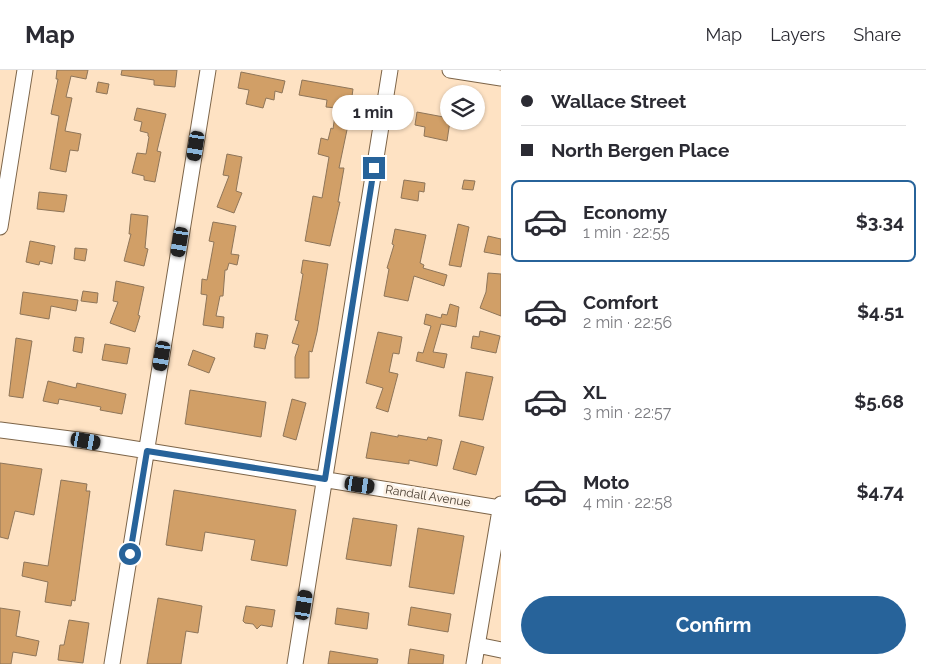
<!DOCTYPE html>
<html lang="en">
<head>
<meta charset="utf-8">
<style>
	body { margin:0; font-family:Raleway,sans-serif; background:#f2f2f3; color:#2b2b33; height:100vh; display:flex; flex-direction:column; font-size:19px; white-space:nowrap }
	* { box-sizing:border-box; margin:0 }
	p { font-size:16px; color:#7c7c81 }
	.icon { flex:none; width:28px; height:28px; fill:none; stroke:currentColor; stroke-width:2; stroke-linecap:round; stroke-linejoin:round }
	.map { position:relative; flex:1; overflow:hidden }
	.side { display:flex; flex-direction:column; background:#fff; width:425px }
	.side>* { flex:none }
	.top-card { display:grid; align-content:center; height:110px; padding:0 20px; background:#fff }
	.controls { position:absolute; left:440px; top:15px; display:grid; gap:10px }
	.controls a { display:grid; place-items:center; width:45px; height:45px; border-radius:50%; background:#fff; box-shadow:0 1px 4px #0004; font-size:25px }
	.end { position:absolute; width:22px; height:22px; margin:-11px; border:6px solid #27639a; background:#fff; box-shadow:0 0 0 2px #fff }
	.from { border-radius:50% }
	.bubble { position:absolute; height:35px; border-radius:18px; background:#fff; box-shadow:0 1px 4px #0004; font-size:16px; font-weight:700; line-height:35px; text-align:center }
	.car { position:absolute; width:15px; height:30px; margin:-15px -8px; border-radius:6px; box-shadow:0 0 4px 1px #0007; background:linear-gradient(#222 24%,#8ab4d8 0 40%,#222 0 76%,#8ab4d8 0 86%,#222 0) }
	.top-card b { display:flex; align-items:center; gap:18px; height:48px; font-size:19px }
	.top-card b+b { border-top:1px solid #e1e1e2 }
	.top-card i { width:12px; height:12px; background:#2b2b33 }
	ul { padding:0; list-style:none }
	li { display:flex; align-items:center; gap:15px; height:82px; margin:0 10px 8px; padding:0 10px; border:2px solid transparent; border-radius:8px }
	li div { flex:1 }
	li b { display:block; font-size:19px }
	li em { font-style:normal; font-weight:700 }
	li.on { border-color:#27639a }
	li>.icon { width:45px; height:45px; stroke-width:1.5 }
	.cta { display:flex; gap:10px; margin-top:auto; padding:10px 20px }
	.cta a { flex:1; height:58px; border-radius:30px; background:#27639a; color:#fff; font-size:20px; font-weight:700; line-height:58px; text-align:center }
	header { display:flex; align-items:center; gap:30px; box-sizing:border-box; height:70px; padding:0 25px; background:#fff; border-bottom:1px solid #e1e1e2 }
	header strong { font-size:24px }
	nav { display:flex; gap:28px; margin-inline-start:auto; font-size:18px }
	main { display:flex; flex:1; min-height:0 }
	.map>svg:first-child { display:block }
	.building { fill:#d19f67; stroke:#8e7559 }
	.lines { fill:none; stroke-linecap:round; stroke-linejoin:round }
	.minor-casing { stroke:#7c6448; stroke-width:17 }
	.minor { stroke:#fff; stroke-width:15 }
	.route { stroke:#27639a; stroke-width:6 }
	.labels { text-anchor:middle; dominant-baseline:central; stroke-width:5; stroke-linejoin:round; paint-order:stroke }
	.street-label { font-size:12px; fill:#453a2e; stroke:#fdf2e6 }
</style>
</head>
<body>
<header>
<strong>Map</strong>
<nav><a>Map</a><a>Layers</a><a>Share</a></nav>
</header>
<main>
<div class="map">
<svg width="501" height="594" viewBox="0 0 501 594">
	<rect width="100%" height="100%" fill="#fee2c3"/>
	<path class="building" d="M57,0H88L86,9L71,6L66,27L72,28L65,61L81,64L78,81L70,80L66,102L50,99L59,46L51,44L58,9H56Z
		M122,0H177L175,17L154,15V10L121,5Z
		M241,2L285,11L282,23L275,21L274,30L266,28L263,38L246,34L249,20L238,18Z
		M302,10L353,19L348,55L339,98H344L338,132H340L330,176L305,171L313,126L322,128L329,87L318,84L321,68L328,70L331,58L333,59L336,38L326,37L327,30L299,25Z
		M98,12L109,14L107,24L96,22Z
		M137,38L166,44L157,81L161,82L155,112L144,110V106L132,103L137,83L146,84L149,67L148,66V63L140,61L142,52L134,50Z
		M417,42L449,48V51H450L447,71L424,66L425,57L415,55Z
		M227,84L242,87L236,121L242,123L234,143L217,137L229,106L223,105Z
		M404,110L425,113L424,122L419,121L418,131L401,128Z
		M464,110L475,111L473,120L462,119Z
		M39,122L67,125L64,142L37,139Z
		M131,144L148,146L145,178L148,179L144,196L124,191L131,164H129Z
		M213,152L236,156L231,184L239,185L237,195L229,193L227,200H225L223,226H220L216,246L224,247L223,258L203,255L207,225L201,224L202,209L207,210L214,172L209,171Z
		M458,154L469,157L461,197L449,195Z
		M395,159L426,165L420,193L424,195L423,198L447,205L444,216L414,206L408,231L384,226L389,199L387,198L394,175L392,174Z
		M488,166L501,169V185L484,182Z
		M30,171L55,176L52,194L40,191L39,195L26,192Z
		M75,178L87,179L85,191L74,189Z
		M303,190L328,194L317,262L312,282L309,281V308H295V287L299,275L292,273L299,251L295,250L303,204L301,203Z
		M488,203L501,204V246L480,238L486,222Z
		M116,211L144,217L138,245L140,246L135,262L110,253L118,232L113,231Z
		M83,221L98,223L97,233L81,231Z
		M23,222L78,230L76,241L51,236L49,249L20,244Z
		M450,234L459,237L456,257L441,254L433,282L447,284L444,298L416,291L418,282L423,283L431,256L424,254L426,244L441,248L442,244L447,245Z
		M480,261L500,266L496,283L471,278L473,266L479,267Z
		M378,262L402,267L399,284L393,283L389,302L398,304L388,342L376,338L383,318L366,313Z
		M256,263L268,265L265,279L254,277Z
		M75,267L84,268L82,283L73,281Z
		M16,268L32,271L23,328L9,326Z
		M105,274L130,278L127,294L102,290Z
		M193,280L215,288L209,303L188,295Z
		M466,302L493,307L483,350L459,346Z
		M48,311L76,318L77,313L126,324L122,344L100,340L101,337L59,329L58,334L43,331Z
		M190,320L266,332L261,367L185,354Z
		M292,329L306,333L296,370L283,366Z
		M371,362L398,367V365L427,370L428,367L442,370L437,396L409,390V394L366,388Z
		M461,371L484,377L476,405L453,399Z
		M0,393L42,399L34,445L15,441L8,469L0,467Z
		M61,410L87,414L86,421H90L75,531L72,530L71,536L45,532L48,512L22,506L24,492L48,496Z
		M174,420L296,440L287,496L251,490L255,470L205,462L202,481L166,475Z
		M353,448L397,455L391,496L346,489Z
		M418,458L464,466L454,524L409,517Z
		M158,528L202,536L198,563L186,561L181,594H147Z
		M246,536L275,540L272,557L261,555L257,559L253,554L245,553L243,551Z
		M411,537L451,544L448,562L408,555Z
		M0,538L20,541L16,566L39,571L36,586L13,582L11,594H0Z
		M337,538L369,543L367,559L335,554Z
		M69,550L89,553L83,593L58,590L60,575H64Z
		M410,579L444,585L443,594H408Z
		M330,581L378,589L377,594H328Z"/>
	<g class="lines">
		<g class="minor-casing">
			<path id="minor" d="M450,0L501,8
				M0,157L25,0
				M0,360L86,371L501,438
				M477,575L501,580
				M112,594L208,0
				M295,594L390,0
				M474,594L501,434"/>
		</g>
		<use href="#minor" class="minor"/>
	</g>
	<g class="lines">
		<path class="route" d="M130,484L147,381L325,409L374,98"/>
	</g>
	<g class="labels">
		<g class="street-label">
			<text transform="translate(428 426) rotate(9)">Randall Avenue</text>
		</g>
	</g>
</svg>
<div class="controls">
<a><svg class="icon" aria-label="layers" viewBox="0 0 24 24"><path d="M12 4l9 5-9 5-9-5zM3 14l9 5 9-5"/></svg></a>
</div>
<i class="end from" style="left:130px;top:484px"></i>
<i class="end" style="left:374px;top:98px"></i>
<div class="bubble" style="left:332px;top:25px;width:82px">1 min</div>
<i class="car" style="left:196px;top:76px;rotate:189deg"></i>
<i class="car" style="left:180px;top:172px;rotate:189deg"></i>
<i class="car" style="left:162px;top:286px;rotate:189deg"></i>
<i class="car" style="left:86px;top:371px;rotate:100deg"></i>
<i class="car" style="left:360px;top:415px;rotate:99deg"></i>
<i class="car" style="left:304px;top:535px;rotate:9deg"></i>
</div>
<section class="side">
<div class="top-card">
<b><i class="from"></i>Wallace Street</b>
<b><i></i>North Bergen Place</b>
</div>
<ul>
<li class="on"><svg class="icon" aria-label="car" viewBox="0 0 24 24"><path d="M5 17H2v-5l4-1 3-4h7l3 4 3 1v5h-3M9 17h6M6 11h13"/><circle cx="7" cy="17" r="2"/><circle cx="17" cy="17" r="2"/></svg><div><b>Economy</b><p>1 min · 22:55</p></div><em>$3.34</em></li>
<li><svg class="icon" aria-label="car" viewBox="0 0 24 24"><path d="M5 17H2v-5l4-1 3-4h7l3 4 3 1v5h-3M9 17h6M6 11h13"/><circle cx="7" cy="17" r="2"/><circle cx="17" cy="17" r="2"/></svg><div><b>Comfort</b><p>2 min · 22:56</p></div><em>$4.51</em></li>
<li><svg class="icon" aria-label="car" viewBox="0 0 24 24"><path d="M5 17H2v-5l4-1 3-4h7l3 4 3 1v5h-3M9 17h6M6 11h13"/><circle cx="7" cy="17" r="2"/><circle cx="17" cy="17" r="2"/></svg><div><b>XL</b><p>3 min · 22:57</p></div><em>$5.68</em></li>
<li><svg class="icon" aria-label="car" viewBox="0 0 24 24"><path d="M5 17H2v-5l4-1 3-4h7l3 4 3 1v5h-3M9 17h6M6 11h13"/><circle cx="7" cy="17" r="2"/><circle cx="17" cy="17" r="2"/></svg><div><b>Moto</b><p>4 min · 22:58</p></div><em>$4.74</em></li>
</ul>
<div class="cta"><a>Confirm</a></div>
</section>
</main>
</body>
</html>
